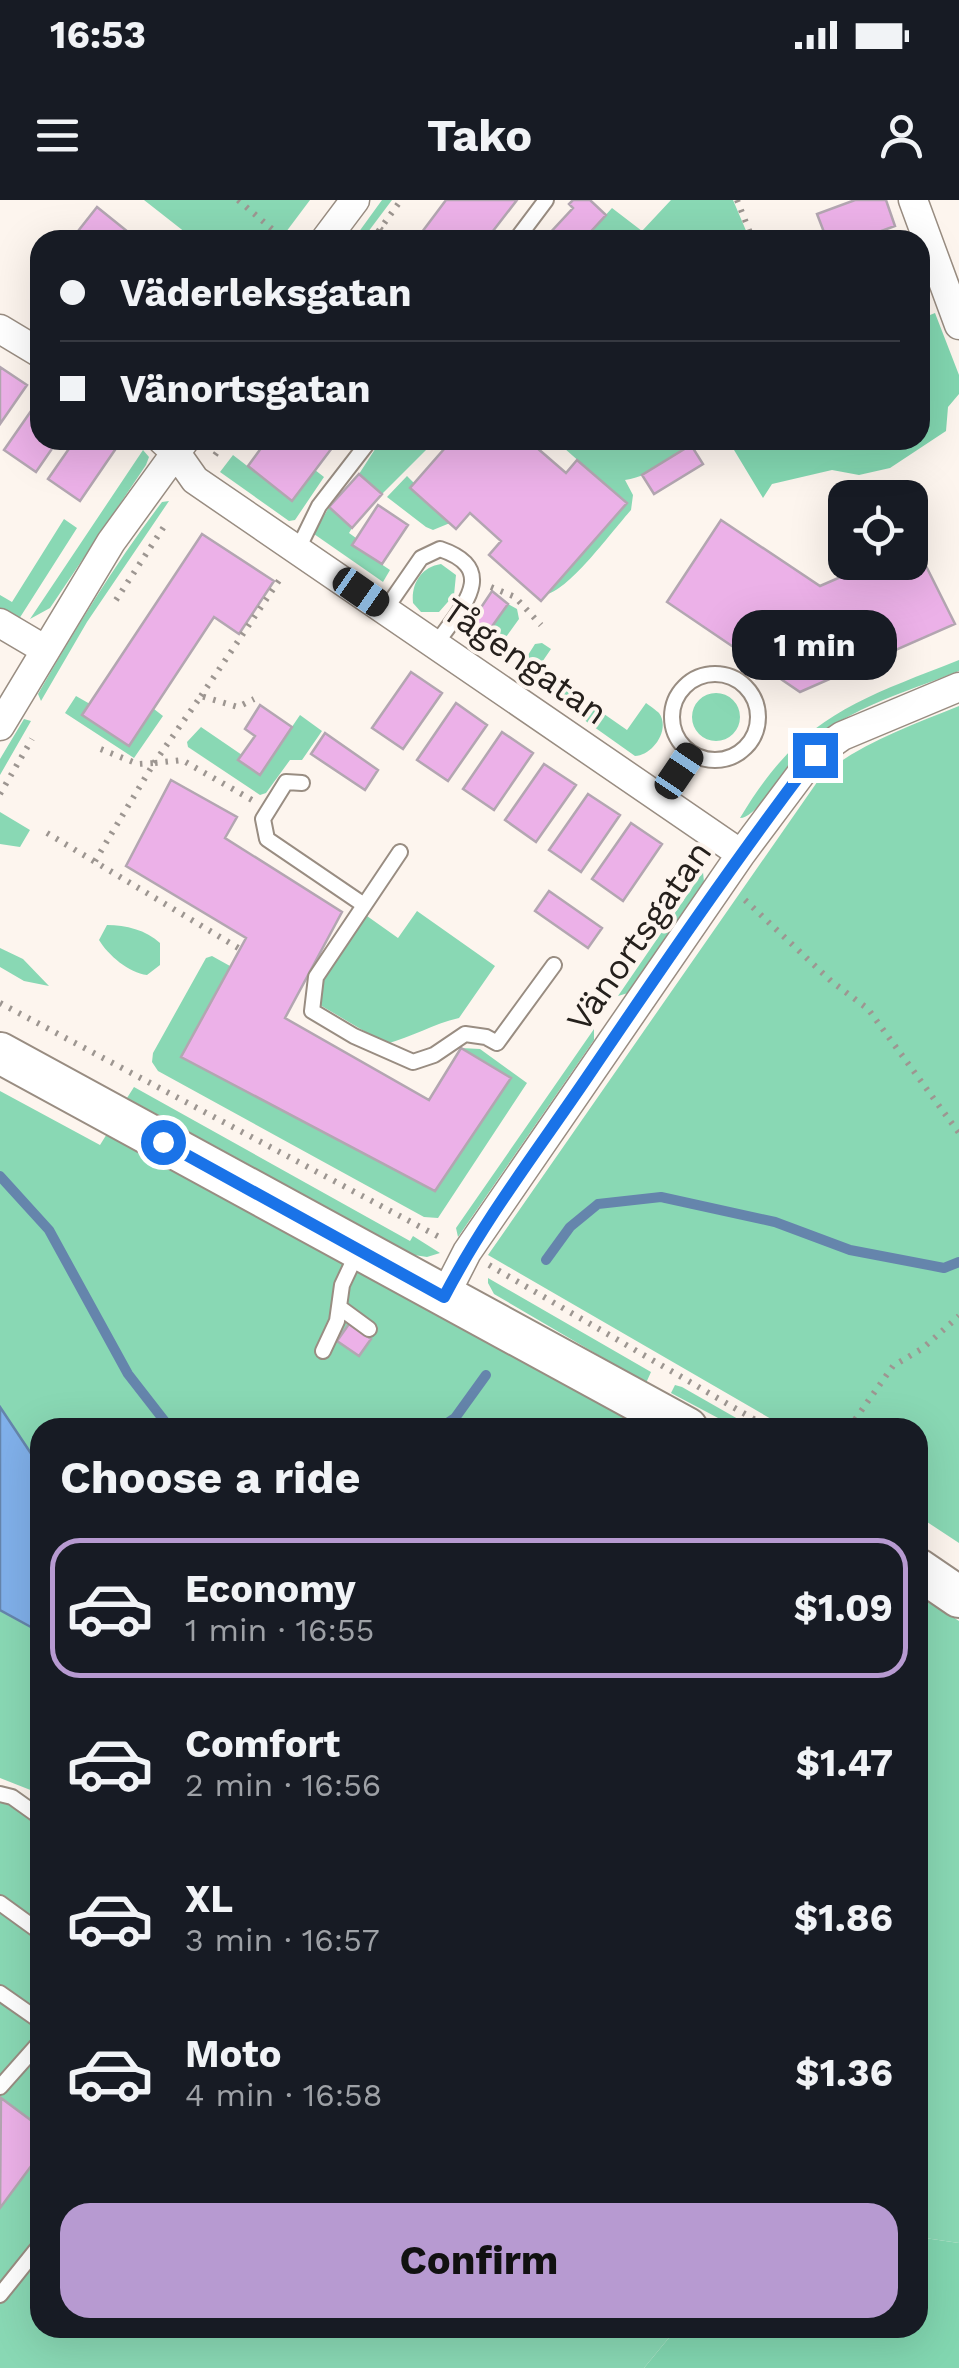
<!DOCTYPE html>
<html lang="en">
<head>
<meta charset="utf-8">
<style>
	body { margin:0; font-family:"Work Sans",sans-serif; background:#20242c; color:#f1f3f6; height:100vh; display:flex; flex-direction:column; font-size:38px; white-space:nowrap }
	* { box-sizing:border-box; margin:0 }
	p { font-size:32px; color:#9ea1a6 }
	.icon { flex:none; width:55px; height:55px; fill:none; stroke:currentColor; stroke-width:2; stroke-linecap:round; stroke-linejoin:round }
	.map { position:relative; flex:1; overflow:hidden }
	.details { position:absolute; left:30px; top:1218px; width:898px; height:920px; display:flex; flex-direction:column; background:#171b24; border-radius:30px; box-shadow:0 10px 40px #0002 }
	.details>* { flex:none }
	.top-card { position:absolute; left:30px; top:30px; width:900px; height:220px; border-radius:30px; box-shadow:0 10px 40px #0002; display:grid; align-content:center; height:220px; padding:0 30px; background:#171b24 }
	.controls { position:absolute; left:828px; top:280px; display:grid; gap:20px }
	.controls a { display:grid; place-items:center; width:100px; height:100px; border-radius:20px; background:#171b24; box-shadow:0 10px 40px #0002; font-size:50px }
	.end { position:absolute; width:45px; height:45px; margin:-22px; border:12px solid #1a73e8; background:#fff; box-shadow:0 0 0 5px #fff }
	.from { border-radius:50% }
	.bubble { position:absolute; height:70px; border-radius:30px; background:#171b24; box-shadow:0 10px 40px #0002; font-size:32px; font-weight:700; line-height:70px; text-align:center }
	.car { position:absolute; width:30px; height:60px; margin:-30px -15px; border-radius:12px; box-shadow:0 0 8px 2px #0007; background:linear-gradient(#222 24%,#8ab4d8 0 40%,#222 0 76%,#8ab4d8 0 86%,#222 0) }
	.top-card b { display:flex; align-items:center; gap:35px; height:95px; font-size:38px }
	.top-card b+b { border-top:2px solid #363941 }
	.top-card i { width:25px; height:25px; background:#f1f3f6 }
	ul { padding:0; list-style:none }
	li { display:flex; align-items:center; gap:30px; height:140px; margin:0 20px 15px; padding:0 10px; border:5px solid transparent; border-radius:30px }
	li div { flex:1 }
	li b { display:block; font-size:38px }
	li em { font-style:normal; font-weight:700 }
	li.current { border-color:#b79ad1 }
	li>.icon { width:90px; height:90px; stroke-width:1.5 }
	h2 { padding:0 30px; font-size:45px; line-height:120px }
	.cta { display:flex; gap:20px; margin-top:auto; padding:20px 30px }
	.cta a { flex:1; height:115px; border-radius:30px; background:#b79ad1; color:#111; font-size:40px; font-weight:700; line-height:115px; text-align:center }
	.status { display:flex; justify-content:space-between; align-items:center; height:70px; padding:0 50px; background:#171b24; direction:ltr }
	.status svg { height:28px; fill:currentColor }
	header { display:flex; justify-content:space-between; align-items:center; height:130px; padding:0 30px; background:#171b24; font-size:45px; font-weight:700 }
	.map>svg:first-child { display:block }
	.green { fill:#89d8b4 }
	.forest { fill:#82d6b0 }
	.water { fill:#80b0ea; stroke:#6585ac; stroke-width:2.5 }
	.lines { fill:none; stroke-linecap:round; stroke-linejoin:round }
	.stream { stroke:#6585ac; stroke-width:10 }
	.building { fill:#ecb1e8; stroke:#b3a6b1; stroke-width:2.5 }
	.lane-casing { stroke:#998d82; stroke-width:18 }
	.street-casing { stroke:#998d82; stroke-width:31 }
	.secondary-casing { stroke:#998d82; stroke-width:44 }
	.path { stroke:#9d9691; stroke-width:6; stroke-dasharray:2.5 8; stroke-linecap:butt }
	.lane { stroke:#fff; stroke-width:14 }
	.street { stroke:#fff; stroke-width:28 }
	.secondary { stroke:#fff; stroke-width:40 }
	.route { stroke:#1a73e8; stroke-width:12 }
	.labels { text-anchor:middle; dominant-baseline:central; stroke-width:8; stroke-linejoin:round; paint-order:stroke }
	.street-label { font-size:35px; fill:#25201c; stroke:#fdf5ee }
</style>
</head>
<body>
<div class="status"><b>16:53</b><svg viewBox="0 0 49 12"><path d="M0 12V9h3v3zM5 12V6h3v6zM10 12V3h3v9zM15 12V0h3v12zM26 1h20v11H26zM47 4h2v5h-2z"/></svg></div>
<header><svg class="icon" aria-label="menu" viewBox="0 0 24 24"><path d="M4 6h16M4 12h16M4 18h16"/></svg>Tako<svg class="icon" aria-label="person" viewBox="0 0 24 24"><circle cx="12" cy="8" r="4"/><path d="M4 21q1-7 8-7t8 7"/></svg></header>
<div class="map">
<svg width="959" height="2168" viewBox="0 0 959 2168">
	<rect width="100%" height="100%" fill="#fdf5ee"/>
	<path class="green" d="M144,0H310L280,40H195Z
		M382,0H392L362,40H353Z
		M671,0H733L750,40H583L612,8L642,31Z
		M381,240H436L382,294L359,274Z
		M555,240H706C678,250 655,276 625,280L633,295L631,310C613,330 570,389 547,394L626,303Z
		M143,250L149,257L146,265L50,408L30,419Z
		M233,255L291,300L315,270L324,277L295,320L289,321L220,272Z
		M407,276L414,283L410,288L450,323L433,330L426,327L387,297Z
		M169,301L87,422L41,501L38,494C76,428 116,362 162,302Z
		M329,307L352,328L349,333L356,338L353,345L390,370L383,382L314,334Z
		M64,319L77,328L19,419L0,408V395L12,402Z
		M441,364L456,375L454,395L439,412H421L413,403C411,384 421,367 441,364Z
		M508,404L517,409L519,419L498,448L486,451L464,437L472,421L488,432Z
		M542,443L551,449L538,468L627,530L646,503C649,505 657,511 659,513C671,530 652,556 635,556L525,478L523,463L535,444Z
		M959,460V471C904,493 836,511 795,557C782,571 758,617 740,618C800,517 855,501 959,460Z
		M692 517a24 24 0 1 1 48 0a24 24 0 1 1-48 0Z
		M76,496L90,504L129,546L154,509L163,516L134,558L65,513Z
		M959,506V1343L918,1316V1228L785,1227L488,1055L822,575C863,542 910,526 959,506Z
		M300,515L322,531L302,560H290L266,593L260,595L188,547L187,542L201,527L242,555L260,574Z
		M24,519L31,521L0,575V559Z
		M0,612L30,630L20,647L0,644Z
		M703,672L704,682L628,793L618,796Z
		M417,711L495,766L459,818C433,824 412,837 386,844L320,805L322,778L367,716L398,738Z
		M107,725C126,725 146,730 160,743V765L147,775C129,773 108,755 99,740Z
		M0,748L23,759L49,786L24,781L0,767Z
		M212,756L230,766L182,857L434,991L511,878L461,848L480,849L527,883L438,1018L424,1017L158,871L152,862L153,853L206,758Z
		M594,829V840L458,1037L456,1028Z
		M134,887L410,1041L413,1036L440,1053L427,1057L414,1055L127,898Z
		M0,891L100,945L110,929L627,1209L618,1228H40V1267L0,1207Z
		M488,1078L651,1172L646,1183L494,1094L488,1083Z
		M675,1185L682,1187L752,1227H735L671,1193Z
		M918,1394L959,1421V2043L918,2037Z
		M0,1410L40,1432V1582L33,1591L0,1578Z
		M0,1597L40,1626V2128H677L644,2168H0Z"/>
	<path class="forest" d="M935,113L959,175V194L948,207L946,231L890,268L859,275L832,270L772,284L763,298L728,240H920V119Z
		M918,2037L959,2043V2168H644L677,2128H918Z"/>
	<path class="water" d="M0,1207L40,1267V1432L0,1410Z"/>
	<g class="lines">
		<path class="stream" d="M0,976L49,1030L128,1174L170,1228
			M546,1060L570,1027L598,1004L661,997L775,1022L850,1050L944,1068L959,1062
			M440,1228L455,1218L486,1175"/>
	</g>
	<path class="building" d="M446,0H517L486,40H416Z
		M573,0H590L606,15L583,40H555L549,34L573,8L569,4Z
		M855,0H886L895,26L857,40H827L817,14Z
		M97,7L138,40H71Z
		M0,167L27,185L0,224Z
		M40,198V240H58L36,272L4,250Z
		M75,240H113L119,244L80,301L48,279Z
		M267,240H338L292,301L248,266Z
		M452,240H542L536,247L566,273L577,260L627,303L541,401L489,355L501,341L470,313L456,329L410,288Z
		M691,245L703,264L654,294L642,275Z
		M359,274L382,294L352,328L329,307Z
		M378,305L408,325L382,364L352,345Z
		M721,320L820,386L875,362H910V348L916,346L955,424L800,492L667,402Z
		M202,334L274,381L239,434L214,417L129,546L82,515Z
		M492,391L508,404L488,432L472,421Z
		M411,472L442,493L403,549L372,528Z
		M456,503L487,525L448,581L417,560Z
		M260,505L292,527L260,575L238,560L255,536L245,529Z
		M502,532L533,553L494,610L463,589Z
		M325,533L378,570L365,590L311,554Z
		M544,564L576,585L536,642L505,620Z
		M171,580L237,617L225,638L342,712L285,818L429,900L461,848L511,878L435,991L181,857L246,738L126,666Z
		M588,594L620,615L581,672L549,650Z
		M631,623L662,644L623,701L592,679Z
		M549,691L602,728L588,748L535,711Z
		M349,1124L371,1139L359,1156L337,1141Z
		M1,1898L40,1927V1954L0,2008Z"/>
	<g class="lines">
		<g class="lane-casing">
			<path id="lane" d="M516,40L546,0
				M298,349L319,306L370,240
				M385,410L421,358L440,349C502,370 459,410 436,444
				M672 517a43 43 0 1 1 86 0a43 43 0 1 1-86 0Z
				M302,583L286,582L263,619L267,639L364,705
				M661,600L691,553
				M400,652L316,777L312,811L354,836L413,862L434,855L465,834L486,837L497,843L554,765
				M339,1107L369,1129
				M323,1151L337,1121L342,1085L358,1051
				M0,1594L12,1597L40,1617
				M0,1703L40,1732
				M0,1793L40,1821
				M0,1887L40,1842
				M0,2095L40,2045"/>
		</g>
		<g class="street-casing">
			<path id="street" d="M913,0L959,125
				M325,40L355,0
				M0,129L40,153
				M162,240L176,253L195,280L741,654
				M0,423L44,449
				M0,526L111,342L185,240
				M444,1097L467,1052L741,654L815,555L842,536L959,487"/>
		</g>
		<g class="secondary-casing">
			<path id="secondary" d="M0,853L687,1228
				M918,1369L959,1397"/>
		</g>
		<path class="path" d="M238,0L285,40
			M737,0L753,40
			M380,29L395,40
			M372,40L401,0
			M215,255L226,240
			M491,387L515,397L541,425
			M116,400L167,322
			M201,496L282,376
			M154,563L201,496L238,507L254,499
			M155,563L182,560L252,600
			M0,594L32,539
			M47,633L240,749
			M95,661L154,563L138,564L98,548
			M745,700L831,781L868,809L959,933
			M0,803L443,1039
			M489,1065L769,1228
			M849,1228L893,1166L923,1148L959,1116"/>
		<use href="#lane" class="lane"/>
		<use href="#street" class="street"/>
		<use href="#secondary" class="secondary"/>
	</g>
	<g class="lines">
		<path class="route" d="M163,942L444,1097C484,1020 537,951 586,879C660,770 735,660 815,555"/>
	</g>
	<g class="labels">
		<g class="street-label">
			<text transform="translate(525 461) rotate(35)">Tågengatan</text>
			<text transform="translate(639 736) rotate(-55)">Vänortsgatan</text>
		</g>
	</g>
</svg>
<div class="controls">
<a><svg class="icon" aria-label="locate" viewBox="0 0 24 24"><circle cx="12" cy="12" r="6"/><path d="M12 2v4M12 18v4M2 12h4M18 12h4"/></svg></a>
</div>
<i class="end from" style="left:163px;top:942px"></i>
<i class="end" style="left:815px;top:555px"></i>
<div class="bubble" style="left:732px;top:410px;width:165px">1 min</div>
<i class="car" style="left:361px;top:392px;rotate:125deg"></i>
<i class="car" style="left:679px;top:571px;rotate:34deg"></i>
<div class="top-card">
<b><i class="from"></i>Väderleksgatan</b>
<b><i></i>Vänortsgatan</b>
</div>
<section class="details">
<h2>Choose a ride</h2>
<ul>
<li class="current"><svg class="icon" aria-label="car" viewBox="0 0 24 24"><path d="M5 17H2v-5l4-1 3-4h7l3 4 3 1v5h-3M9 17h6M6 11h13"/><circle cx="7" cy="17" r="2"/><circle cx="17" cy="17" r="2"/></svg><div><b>Economy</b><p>1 min · 16:55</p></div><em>$1.09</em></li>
<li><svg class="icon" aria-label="car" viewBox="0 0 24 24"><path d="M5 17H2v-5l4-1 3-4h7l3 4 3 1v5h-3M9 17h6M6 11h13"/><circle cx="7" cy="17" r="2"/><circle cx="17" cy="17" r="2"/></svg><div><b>Comfort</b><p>2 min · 16:56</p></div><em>$1.47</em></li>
<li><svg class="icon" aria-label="car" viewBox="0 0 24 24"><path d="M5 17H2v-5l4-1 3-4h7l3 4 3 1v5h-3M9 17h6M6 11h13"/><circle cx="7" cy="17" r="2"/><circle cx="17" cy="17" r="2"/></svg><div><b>XL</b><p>3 min · 16:57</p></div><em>$1.86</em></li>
<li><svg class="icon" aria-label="car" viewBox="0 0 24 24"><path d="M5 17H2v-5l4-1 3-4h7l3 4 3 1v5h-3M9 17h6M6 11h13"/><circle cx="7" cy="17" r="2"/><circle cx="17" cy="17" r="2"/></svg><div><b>Moto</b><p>4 min · 16:58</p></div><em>$1.36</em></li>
</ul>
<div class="cta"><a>Confirm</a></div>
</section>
</div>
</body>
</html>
